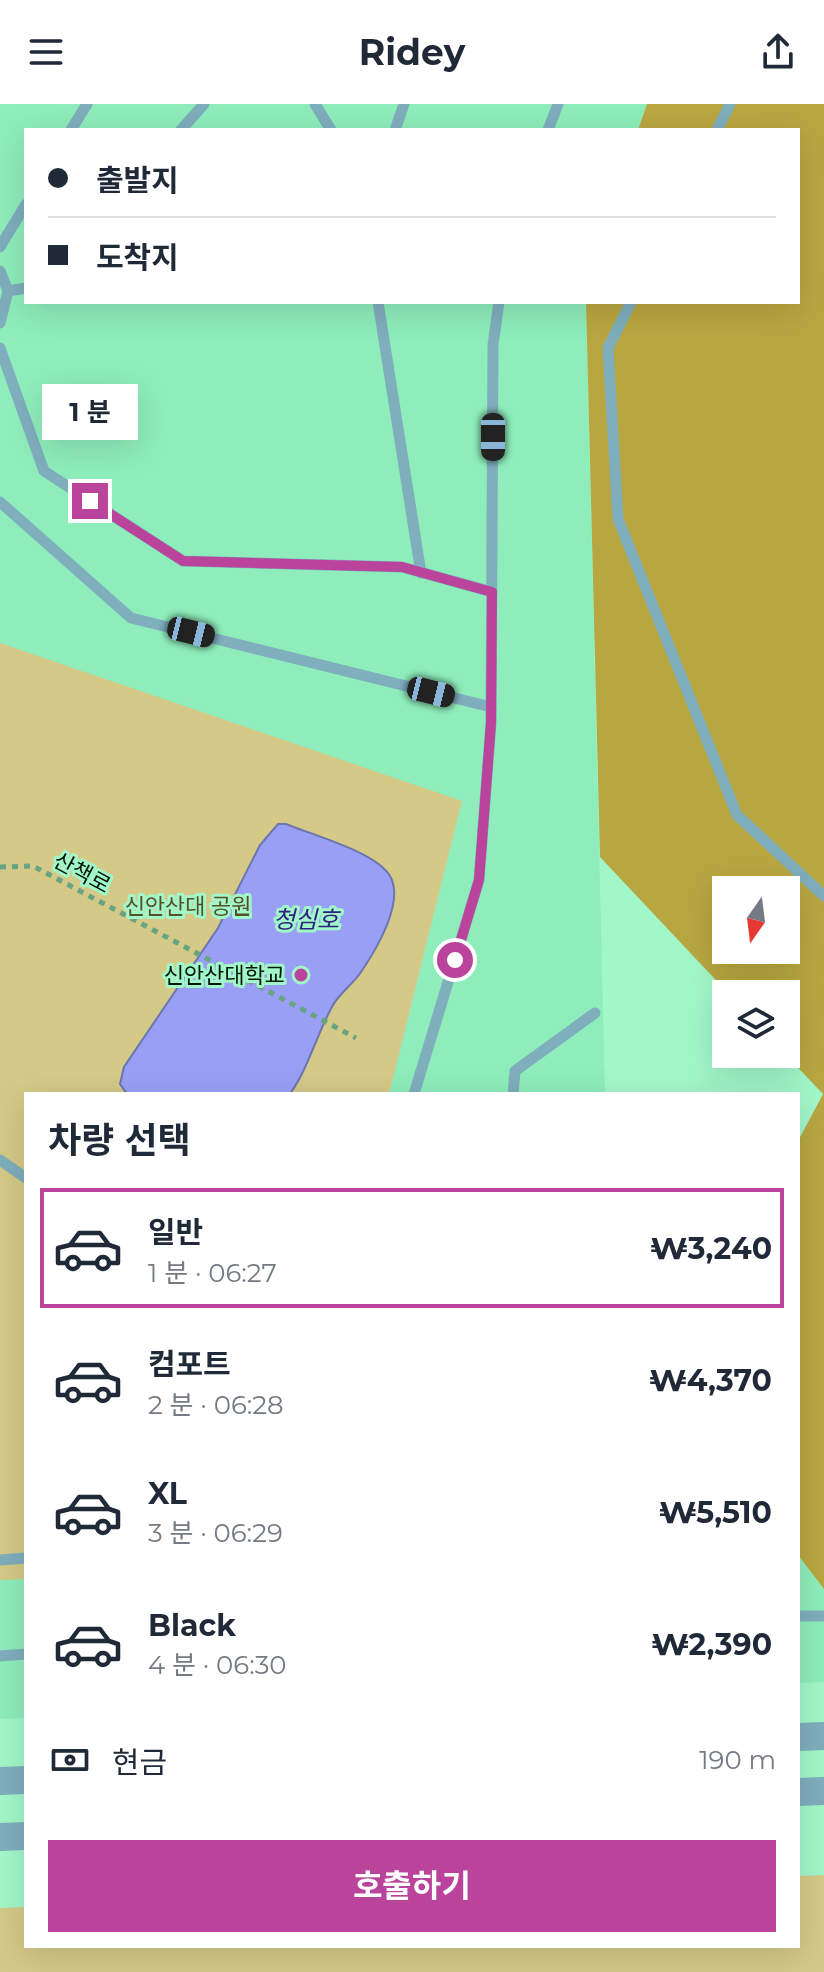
<!DOCTYPE html>
<html lang="ko">
<head>
<meta charset="utf-8">
<style>
	body { margin:0; font-family:Montserrat,"Noto Sans KR",sans-serif; background:#f6f6f7; color:#1f2937; height:100vh; display:flex; flex-direction:column; font-size:30px; white-space:nowrap }
	* { box-sizing:border-box; margin:0 }
	p { font-size:26px; color:#747a83 }
	.icon { flex:none; width:44px; height:44px; fill:none; stroke:currentColor; stroke-width:2; stroke-linecap:round; stroke-linejoin:round }
	.map { position:relative; flex:1; overflow:hidden }
	.drawer { position:absolute; left:24px; top:988px; width:776px; height:856px; display:flex; flex-direction:column; background:#fff; border-radius:0px; box-shadow:0 8px 32px #0002 }
	.drawer>* { flex:none }
	.guide { position:absolute; left:24px; top:24px; width:776px; height:176px; border-radius:0px; box-shadow:0 8px 32px #0002; display:grid; align-content:center; height:176px; padding:0 24px; background:#fff }
	.needle { width:52px; rotate:194deg }
	.fabs { position:absolute; left:712px; top:772px; display:grid; gap:16px }
	.fabs a { display:grid; place-items:center; width:88px; height:88px; border-radius:0px; background:#fff; box-shadow:0 8px 32px #0002; font-size:40px }
	.end { position:absolute; width:36px; height:36px; margin:-18px; border:10px solid #ba449b; background:#fff; box-shadow:0 0 0 4px #fff }
	.from { border-radius:50% }
	.bubble { position:absolute; height:56px; border-radius:0px; background:#fff; box-shadow:0 8px 32px #0002; font-size:26px; font-weight:700; line-height:56px; text-align:center }
	.car { position:absolute; width:24px; height:48px; margin:-24px -12px; border-radius:10px; box-shadow:0 0 6px 2px #0007; background:linear-gradient(#222 24%,#8ab4d8 0 40%,#222 0 76%,#8ab4d8 0 86%,#222 0) }
	.guide b { display:flex; align-items:center; gap:28px; height:76px; font-size:30px }
	.guide b+b { border-top:2px solid #e0e1e3 }
	.guide i { width:20px; height:20px; background:#1f2937 }
	ul { padding:0; list-style:none }
	li { display:flex; align-items:center; gap:24px; height:120px; margin:0 16px 12px; padding:0 8px; border:4px solid transparent; border-radius:0px }
	li div { flex:1 }
	li b { display:block; font-size:30px }
	li em { font-style:normal; font-weight:700 }
	li.selected { border-color:#ba449b }
	li>.icon { width:72px; height:72px; stroke-width:1.5 }
	h2 { padding:0 24px; font-size:36px; line-height:96px }
	.pay { display:flex; align-items:center; gap:20px; height:88px; padding:0 24px; font-size:30px }
	.pay p { margin-inline-start:auto }
	.button { display:flex; gap:16px; margin-top:auto; padding:16px 24px }
	.button a { flex:1; height:92px; border-radius:0px; background:#ba449b; color:#fff; font-size:32px; font-weight:700; line-height:92px; text-align:center }
	header { display:flex; justify-content:space-between; align-items:center; height:104px; padding:0 24px; background:#fff; font-size:36px; font-weight:700 }
	.map>svg:first-child { display:block }
	.built { fill:#8eedbb }
	.green { fill:#d4c986 }
	.forest { fill:#b8a741; fill-rule:evenodd }
	.water { fill:#999ff4; stroke:#6b76ae; stroke-width:2 }
	.lines { fill:none; stroke-linecap:round; stroke-linejoin:round }
	.path { stroke:#66a483; stroke-width:5; stroke-dasharray:6 6; stroke-linecap:butt }
	.service { stroke:#7faebd; stroke-width:11 }
	.tertiary { stroke:#7faebd; stroke-width:28 }
	.route { stroke:#ba449b; stroke-width:10 }
	.poi-dot { fill:#ba449b; stroke:#a2f7c9; stroke-width:3 }
	.labels { text-anchor:middle; dominant-baseline:central; stroke-width:6; stroke-linejoin:round; paint-order:stroke }
	.street-label { font-size:22px; fill:#00160a; stroke:#a2f7c9 }
	.park-label { font-size:22px; fill:#574f26; stroke:#a2f7c9 }
	.poi-label { font-size:22px; fill:#00160a; stroke:#a2f7c9; text-anchor:end }
	.water-label { font-size:24px; font-style:italic; fill:#2c2080; stroke:#a2f7c9 }
</style>
</head>
<body>
<header><svg class="icon" aria-label="menu" viewBox="0 0 24 24"><path d="M4 6h16M4 12h16M4 18h16"/></svg>Ridey<svg class="icon" aria-label="share" viewBox="0 0 24 24"><path d="M12 15V3M7 8l5-5 5 5M5 13v7h14v-7"/></svg></header>
<div class="map">
<svg width="824" height="1868" viewBox="0 0 824 1868">
	<rect width="100%" height="100%" fill="#a2f7c9"/>
	<path class="built" d="M0,0H647L638,26H26V198H586L605,990H26V1614L0,1615Z
		M798,1451L824,1485V1578L798,1579Z"/>
	<path class="green" d="M0,539L462,697L389,990H26V1475L0,1476Z
		M824,1771V1868H0V1804L26,1803V1842H798V1772Z"/>
	<path class="forest" d="M647,0H824V1485L798,1451V1037L823,990L785,950L786,890H729L600,753L586,198H798V26H638ZM726,786H786V846H726Z"/>
	<path class="water" d="M278,720H286C312,731 376,748 390,772C405,798 376,846 361,868C353,880 340,889 333,901C317,929 309,963 290,990H127L120,980L124,963L218,824L260,741Z"/>
	<g class="lines">
		<path class="path" d="M0,763L33,762L356,934"/>
		<path class="service" d="M315,0L331,26
			M71,26L87,0
			M181,26L204,0
			M395,26L404,0
			M548,26L558,0
			M717,26L730,0
			M0,143L26,100
			M0,167L8,187L26,184
			M378,198L421,469
			M631,198L608,244L618,415L737,711L824,792
			M0,219L8,187
			M0,244L44,367L183,457L402,463L492,488
			M0,398L131,514L491,603
			M414,990L479,776L491,619L493,241L499,198
			M513,990L515,967L595,909
			M0,1056L26,1074
			M0,1456L26,1454
			M798,1512H824
			M0,1552L26,1550"/>
		<path class="tertiary" d="M798,1633L824,1632
			M0,1677L26,1676
			M798,1688L824,1687
			M0,1733L26,1732"/>
	</g>
	<g class="lines">
		<path class="route" d="M90,397L183,457L402,463L492,488L491,619L479,776L455,856"/>
	</g>
	<circle class="poi-dot" cx="301" cy="871" r="8"/>
	<g class="labels">
		<g class="street-label">
			<text transform="translate(82 769) rotate(28)">산책로</text>
		</g>
		<g class="park-label">
			<text x="188" y="802">신안산대 공원</text>
		</g>
		<g class="poi-label">
			<text x="285" y="871">신안산대학교</text>
		</g>
		<g class="water-label">
			<text x="306" y="815">청심호</text>
		</g>
	</g>
</svg>
<div class="fabs">
<a><svg class="needle" viewBox="-14 -14 28 28"><path d="M0-13l5 13h-10z" fill="#e53935"/><path d="M0 13l5-13h-10z" fill="#747a83"/></svg></a>
<a><svg class="icon" aria-label="layers" viewBox="0 0 24 24"><path d="M12 4l9 5-9 5-9-5zM3 14l9 5 9-5"/></svg></a>
</div>
<i class="end from" style="left:455px;top:856px"></i>
<i class="end" style="left:90px;top:397px"></i>
<div class="bubble" style="left:42px;top:280px;width:96px">1 분</div>
<i class="car" style="left:493px;top:333px;rotate:180deg"></i>
<i class="car" style="left:191px;top:528px;rotate:104deg"></i>
<i class="car" style="left:431px;top:588px;rotate:104deg"></i>
<div class="guide">
<b><i class="from"></i>출발지</b>
<b><i></i>도착지</b>
</div>
<section class="drawer">
<h2>차량 선택</h2>
<ul>
<li class="selected"><svg class="icon" aria-label="car" viewBox="0 0 24 24"><path d="M5 17H2v-5l4-1 3-4h7l3 4 3 1v5h-3M9 17h6M6 11h13"/><circle cx="7" cy="17" r="2"/><circle cx="17" cy="17" r="2"/></svg><div><b>일반</b><p>1 분 · 06:27</p></div><em>₩3,240</em></li>
<li><svg class="icon" aria-label="car" viewBox="0 0 24 24"><path d="M5 17H2v-5l4-1 3-4h7l3 4 3 1v5h-3M9 17h6M6 11h13"/><circle cx="7" cy="17" r="2"/><circle cx="17" cy="17" r="2"/></svg><div><b>컴포트</b><p>2 분 · 06:28</p></div><em>₩4,370</em></li>
<li><svg class="icon" aria-label="car" viewBox="0 0 24 24"><path d="M5 17H2v-5l4-1 3-4h7l3 4 3 1v5h-3M9 17h6M6 11h13"/><circle cx="7" cy="17" r="2"/><circle cx="17" cy="17" r="2"/></svg><div><b>XL</b><p>3 분 · 06:29</p></div><em>₩5,510</em></li>
<li><svg class="icon" aria-label="car" viewBox="0 0 24 24"><path d="M5 17H2v-5l4-1 3-4h7l3 4 3 1v5h-3M9 17h6M6 11h13"/><circle cx="7" cy="17" r="2"/><circle cx="17" cy="17" r="2"/></svg><div><b>Black</b><p>4 분 · 06:30</p></div><em>₩2,390</em></li>
</ul>
<div class="pay"><svg class="icon" aria-label="cash" viewBox="0 0 24 24"><path d="M3 7h18v10H3z"/><circle cx="12" cy="12" r="2"/></svg>현금<p>190 m</p></div>
<div class="button"><a>호출하기</a></div>
</section>
</div>
</body>
</html>
